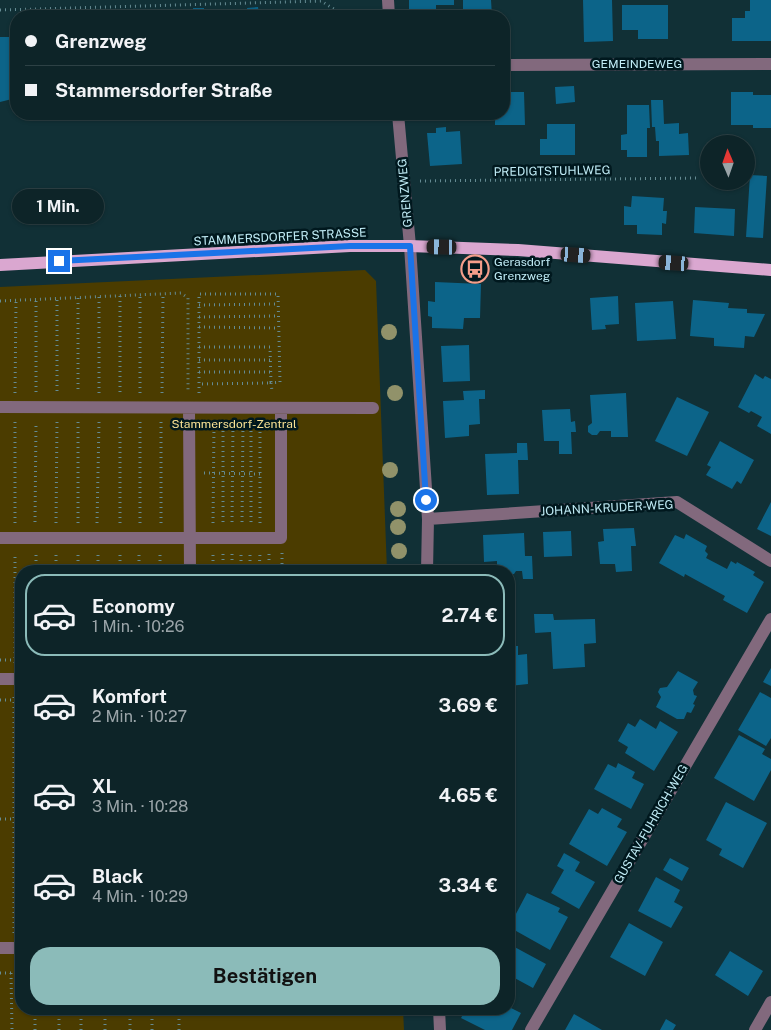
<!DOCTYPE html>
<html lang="de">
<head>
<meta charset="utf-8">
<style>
	body { margin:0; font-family:"Public Sans",sans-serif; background:#1b3034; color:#f1f3f6; height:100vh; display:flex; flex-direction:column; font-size:19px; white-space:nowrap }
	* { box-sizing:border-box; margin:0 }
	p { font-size:16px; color:#9aa4a8 }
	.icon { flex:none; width:28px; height:28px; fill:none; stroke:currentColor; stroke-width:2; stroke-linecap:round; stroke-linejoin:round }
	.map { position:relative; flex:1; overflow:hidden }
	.side { position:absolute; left:15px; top:565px; width:500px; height:450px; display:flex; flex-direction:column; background:#0d2428; border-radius:20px; box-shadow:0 1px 4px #0004,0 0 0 1px #2d4145 }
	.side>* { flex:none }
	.banner { position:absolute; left:10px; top:10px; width:500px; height:110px; border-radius:20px; box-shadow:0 1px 4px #0004,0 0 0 1px #2d4145; display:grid; align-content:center; height:110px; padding:0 15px; background:#0d2428 }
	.needle { width:32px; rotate:358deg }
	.tools { position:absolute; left:700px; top:135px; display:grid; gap:10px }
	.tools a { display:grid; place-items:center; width:55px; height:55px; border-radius:50%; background:#0d2428; box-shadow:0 1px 4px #0004,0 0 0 1px #2d4145; font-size:25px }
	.end { position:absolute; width:22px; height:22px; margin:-11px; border:6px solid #1a73e8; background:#fff; box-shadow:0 0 0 2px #fff }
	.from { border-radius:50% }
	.bubble { position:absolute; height:35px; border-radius:18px; background:#0d2428; box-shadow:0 1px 4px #0004,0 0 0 1px #2d4145; font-size:16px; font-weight:700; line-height:35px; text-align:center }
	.car { position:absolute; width:15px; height:30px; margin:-15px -8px; border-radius:6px; box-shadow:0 0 4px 1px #0007; background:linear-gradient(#222 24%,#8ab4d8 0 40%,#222 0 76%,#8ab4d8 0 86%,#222 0) }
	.banner b { display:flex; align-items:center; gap:18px; height:48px; font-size:19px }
	.banner b+b { border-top:1px solid #2d4145 }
	.banner i { width:12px; height:12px; background:#f1f3f6 }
	ul { padding:9px 0 0; list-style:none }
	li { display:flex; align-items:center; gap:15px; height:82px; margin:0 10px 8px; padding:0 5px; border:2px solid transparent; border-radius:20px }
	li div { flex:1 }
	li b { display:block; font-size:19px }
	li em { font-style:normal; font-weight:700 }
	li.active { border-color:#8bbbb9 }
	li>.icon { width:45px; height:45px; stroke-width:1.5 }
	.action { display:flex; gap:10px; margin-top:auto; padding:10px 15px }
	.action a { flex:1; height:58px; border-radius:20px; background:#8bbbb9; color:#111; font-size:20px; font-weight:700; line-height:58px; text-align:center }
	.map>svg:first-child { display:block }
	.green { fill:#4b3c00 }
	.building { fill:#0c6489 }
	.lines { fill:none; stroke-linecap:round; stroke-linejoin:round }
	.path { stroke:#658b93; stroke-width:3; stroke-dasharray:1 4; stroke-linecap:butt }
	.minor { stroke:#82697d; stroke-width:12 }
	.major { stroke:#daa7d0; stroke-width:12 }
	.tree { fill:#91926a }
	.route { stroke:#1a73e8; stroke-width:6 }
	.labels { text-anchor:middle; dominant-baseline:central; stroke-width:5; stroke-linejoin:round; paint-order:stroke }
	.street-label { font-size:12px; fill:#c0ecf6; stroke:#00181e }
	.poi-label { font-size:12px; fill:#c0ecf6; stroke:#00181e; text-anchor:start }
	.park-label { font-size:12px; fill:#f9e294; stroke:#00181e }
</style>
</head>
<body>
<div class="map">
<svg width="771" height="1030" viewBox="0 0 771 1030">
	<rect width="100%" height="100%" fill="#113036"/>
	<path class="green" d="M365,270L376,281L387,571H21V1009H403L404,1030H0V287Z"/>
	<path class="building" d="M409,0H454V5H436V16H409Z
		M463,0H491L492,16H463Z
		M583,0H612L613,41L584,42Z
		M750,0H771V41H732V18H745V11H750Z
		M622,5H668V39H638V30H622Z
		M258,7L259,14L285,13V16H248L247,8Z
		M193,8H204V16H194Z
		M325,10L326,16H294L293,11Z
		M0,37H16V98L0,102Z
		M574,86L575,102L556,104L555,87Z
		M504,92H524L525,125H495V114H504Z
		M731,92H753V95H771V128H753V125H731Z
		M651,100H663L664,124L679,123V134L688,133L689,155L659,156V141H656L655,127H652Z
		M627,105H649L650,128H647V157H627V150H621V135L627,134Z
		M547,124H575V155H540V139H547Z
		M446,127V132L460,131L462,164L430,166L427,133H436V128Z
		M750,175L767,176L763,238L746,237Z
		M632,196L664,198L663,211H667L666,224L662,223V235L637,234V225H624V206L631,207Z
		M695,207L735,209L734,236L694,233Z
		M435,282L481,284L480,318H464L463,329L432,328V317L428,316V301L435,302Z
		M618,296L619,324L605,325L606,329L592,330L590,298Z
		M693,300L729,303L728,308L747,309V313L765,314L754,337L745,336L744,348L714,346V338L690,336Z
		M673,301L676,339L637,341L635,303Z
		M469,345L470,381L443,382L441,346Z
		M755,374L763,379L765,376L771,379V434L757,426L762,417L751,411L749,413L738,407Z
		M485,390V399H479L480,424L469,425V436L445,438L443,401L464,400L463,391Z
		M626,393L628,437H611V431H600L597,435H592L588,432V426L592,423L590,395Z
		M677,397L709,412L687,456L655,441Z
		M570,409L571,422L575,421L576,432H571L572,454H559V441H544L542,410Z
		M720,441L754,460L741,484L737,481L732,489L706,475L711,467L707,465Z
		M517,443H527L528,460H518L519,494L487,495L485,454L517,453Z
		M771,502V536L757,529Z
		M634,528L636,546H631L632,571L616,572L615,564H600L598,542L604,541L603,529Z
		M571,531L572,556L544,557L543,532Z
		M524,533L525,556H532L533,579H523L522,571H516L514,574L509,575V571H497V561L484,562L483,535Z
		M686,534L707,546L705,551L708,554L706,558L727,569L731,561L736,564L737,562L755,572L753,575L764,582L747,613L723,600L725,596L685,574L684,577L659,563L675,535L684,539Z
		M534,614H553L554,620L595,619L596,643L584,644L585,667L553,669L551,632L535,633Z
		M509,646H518V655L527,654L528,684L509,686Z
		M771,668V686L763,682Z
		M678,671L698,682L693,690L694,695L697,696L693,704L695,705L691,713L687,712L684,719H677L656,707L661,697L658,692L660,688L667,687Z
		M760,692L771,698V738L766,746L738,730Z
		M509,707H513L514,742H509Z
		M640,719L656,729L660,721L678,732L654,771L625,753L628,747L618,741L628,723L635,727Z
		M739,735L765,749L762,754L771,759V770L754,801L714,778Z
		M618,763L635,772L632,778L644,784L631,809L594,789L608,764L616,768Z
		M726,802L767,823L743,868L719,855L722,849L706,840Z
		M602,808L622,819L617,827L627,832L607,866L569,844L589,809L598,814Z
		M564,853L580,862L575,871L595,882L579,909L551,893L564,870L557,866Z
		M670,858L689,868L682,881L663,870Z
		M656,877L680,890L674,902L683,907L671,928L638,911Z
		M527,893L560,908L558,912L568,917L550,950L509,927Z
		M629,923L663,942L645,976L610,957Z
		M509,944L546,964L533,988L509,975Z
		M730,951L763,971L748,996L715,975Z
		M509,1007L521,1013L512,1030H485L461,1018L466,1009H509Z
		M574,1014L602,1030H565Z
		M666,1019L676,1025L673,1030H660Z"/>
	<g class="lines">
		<path class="path" d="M0,10L321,1L345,16L372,14
			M420,181L700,178
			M120,296V393
			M99,297V393
			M78,298V393
			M0,301L181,293L188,298V393
			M199,305L278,304
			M199,317L278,316
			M199,327L279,328
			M199,347H270L271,383L199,384
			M199,360H270
			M199,372H270
			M57,391V299
			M36,392V300
			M15,393L16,301
			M140,393V295
			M162,393L163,295
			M199,393V294H278L280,382L271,383L272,391
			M120,422V523
			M204,473L261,474
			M35,522L36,423
			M223,522V423
			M232,522L233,423
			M242,522L243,423
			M251,522V423
			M15,523V422
			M56,523L57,422
			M78,523V422
			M97,523L99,422
			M140,523V422
			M161,523V422
			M213,523L214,424
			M260,523V422
			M282,553V571
			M223,554V571
			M232,554V571
			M269,554V571
			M36,571V554
			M56,571V554
			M78,571V554
			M98,571V554
			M120,571V554
			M139,571V554
			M160,571V554
			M213,571V554
			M241,571V554
			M250,571V554
			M259,571L260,554
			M0,660H21
			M15,663V554
			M0,700H21
			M0,819H21
			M14,933V694
			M0,973H21
			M11,973L12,1030
			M59,1009V1030
			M35,1030V1009
			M81,1030V1009
			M105,1030V1009
			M130,1030V1009
			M152,1030V1009
			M179,1030V1009"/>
		<path class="minor" d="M388,0L389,16
			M504,65L771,64
			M398,114L410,246L428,519L427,571
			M0,407L373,408
			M189,408L190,571
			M428,519L677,502L771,561
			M0,538H281V408
			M0,679H21
			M0,948H21
			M439,1009L440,1030
			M531,1030L771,619
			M755,1030L771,1002"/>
		<path class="major" d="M0,265L350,246H410L518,250L771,270"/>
	</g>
	<g class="tree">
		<circle cx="389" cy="332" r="8"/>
		<circle cx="395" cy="393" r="8"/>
		<circle cx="390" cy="470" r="8"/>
		<circle cx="398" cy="509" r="8"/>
		<circle cx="398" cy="527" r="8"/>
		<circle cx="399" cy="551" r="8"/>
	</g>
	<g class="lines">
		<path class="route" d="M59,261L350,246H410L426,500"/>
	</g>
	<defs>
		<g id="bus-ring" transform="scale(1.4375)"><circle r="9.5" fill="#00181e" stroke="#f49e8a" stroke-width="1.5"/><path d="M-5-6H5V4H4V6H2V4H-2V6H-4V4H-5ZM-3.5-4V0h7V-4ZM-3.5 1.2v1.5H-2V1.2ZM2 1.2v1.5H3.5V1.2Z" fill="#f49e8a"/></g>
	</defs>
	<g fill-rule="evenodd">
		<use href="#bus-ring" x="475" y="269"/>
	</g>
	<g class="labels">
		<g class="street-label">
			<text x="637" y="64">GEMEINDEWEG</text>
			<text transform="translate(552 171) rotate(-1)">PREDIGTSTUHLWEG</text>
			<text transform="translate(405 193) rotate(-95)">GRENZWEG</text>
			<text transform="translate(280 237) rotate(-3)">STAMMERSDORFER STRASSE</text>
			<text transform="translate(607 508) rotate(-3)">JOHANN-KRUDER-WEG</text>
			<text transform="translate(651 824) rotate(-60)">GUSTAV-FUHRICH-WEG</text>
		</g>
		<g class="poi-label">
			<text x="494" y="262">Gerasdorf<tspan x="494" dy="14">Grenzweg</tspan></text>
		</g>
		<g class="park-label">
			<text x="234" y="424">Stammersdorf-Zentral</text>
		</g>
	</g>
</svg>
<div class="tools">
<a><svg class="needle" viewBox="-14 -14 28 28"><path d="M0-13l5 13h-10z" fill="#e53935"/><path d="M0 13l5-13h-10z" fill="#9aa4a8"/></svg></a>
</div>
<i class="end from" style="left:426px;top:500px"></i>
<i class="end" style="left:59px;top:261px"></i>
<div class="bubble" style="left:12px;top:189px;width:92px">1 Min.</div>
<i class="car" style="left:442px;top:247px;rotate:271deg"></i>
<i class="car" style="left:576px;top:255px;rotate:94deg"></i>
<i class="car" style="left:674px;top:263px;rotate:274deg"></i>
<div class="banner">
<b><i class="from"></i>Grenzweg</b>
<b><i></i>Stammersdorfer Straße</b>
</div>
<section class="side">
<ul>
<li class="active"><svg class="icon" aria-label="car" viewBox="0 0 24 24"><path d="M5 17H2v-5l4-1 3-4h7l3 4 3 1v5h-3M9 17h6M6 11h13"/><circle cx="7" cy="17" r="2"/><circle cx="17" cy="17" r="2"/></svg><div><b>Economy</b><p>1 Min. · 10:26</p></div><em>2.74 €</em></li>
<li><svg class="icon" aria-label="car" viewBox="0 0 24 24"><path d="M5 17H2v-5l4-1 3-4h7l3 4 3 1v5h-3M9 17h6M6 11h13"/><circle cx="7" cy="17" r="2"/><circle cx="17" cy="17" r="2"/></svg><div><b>Komfort</b><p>2 Min. · 10:27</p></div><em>3.69 €</em></li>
<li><svg class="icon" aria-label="car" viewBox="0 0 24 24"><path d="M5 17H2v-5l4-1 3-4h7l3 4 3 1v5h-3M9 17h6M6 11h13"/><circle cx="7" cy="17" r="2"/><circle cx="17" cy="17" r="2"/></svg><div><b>XL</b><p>3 Min. · 10:28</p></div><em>4.65 €</em></li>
<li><svg class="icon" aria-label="car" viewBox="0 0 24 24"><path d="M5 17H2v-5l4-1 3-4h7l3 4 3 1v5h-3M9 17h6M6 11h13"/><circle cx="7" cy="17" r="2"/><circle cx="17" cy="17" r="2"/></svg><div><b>Black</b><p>4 Min. · 10:29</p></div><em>3.34 €</em></li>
</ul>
<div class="action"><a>Bestätigen</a></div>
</section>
</div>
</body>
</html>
